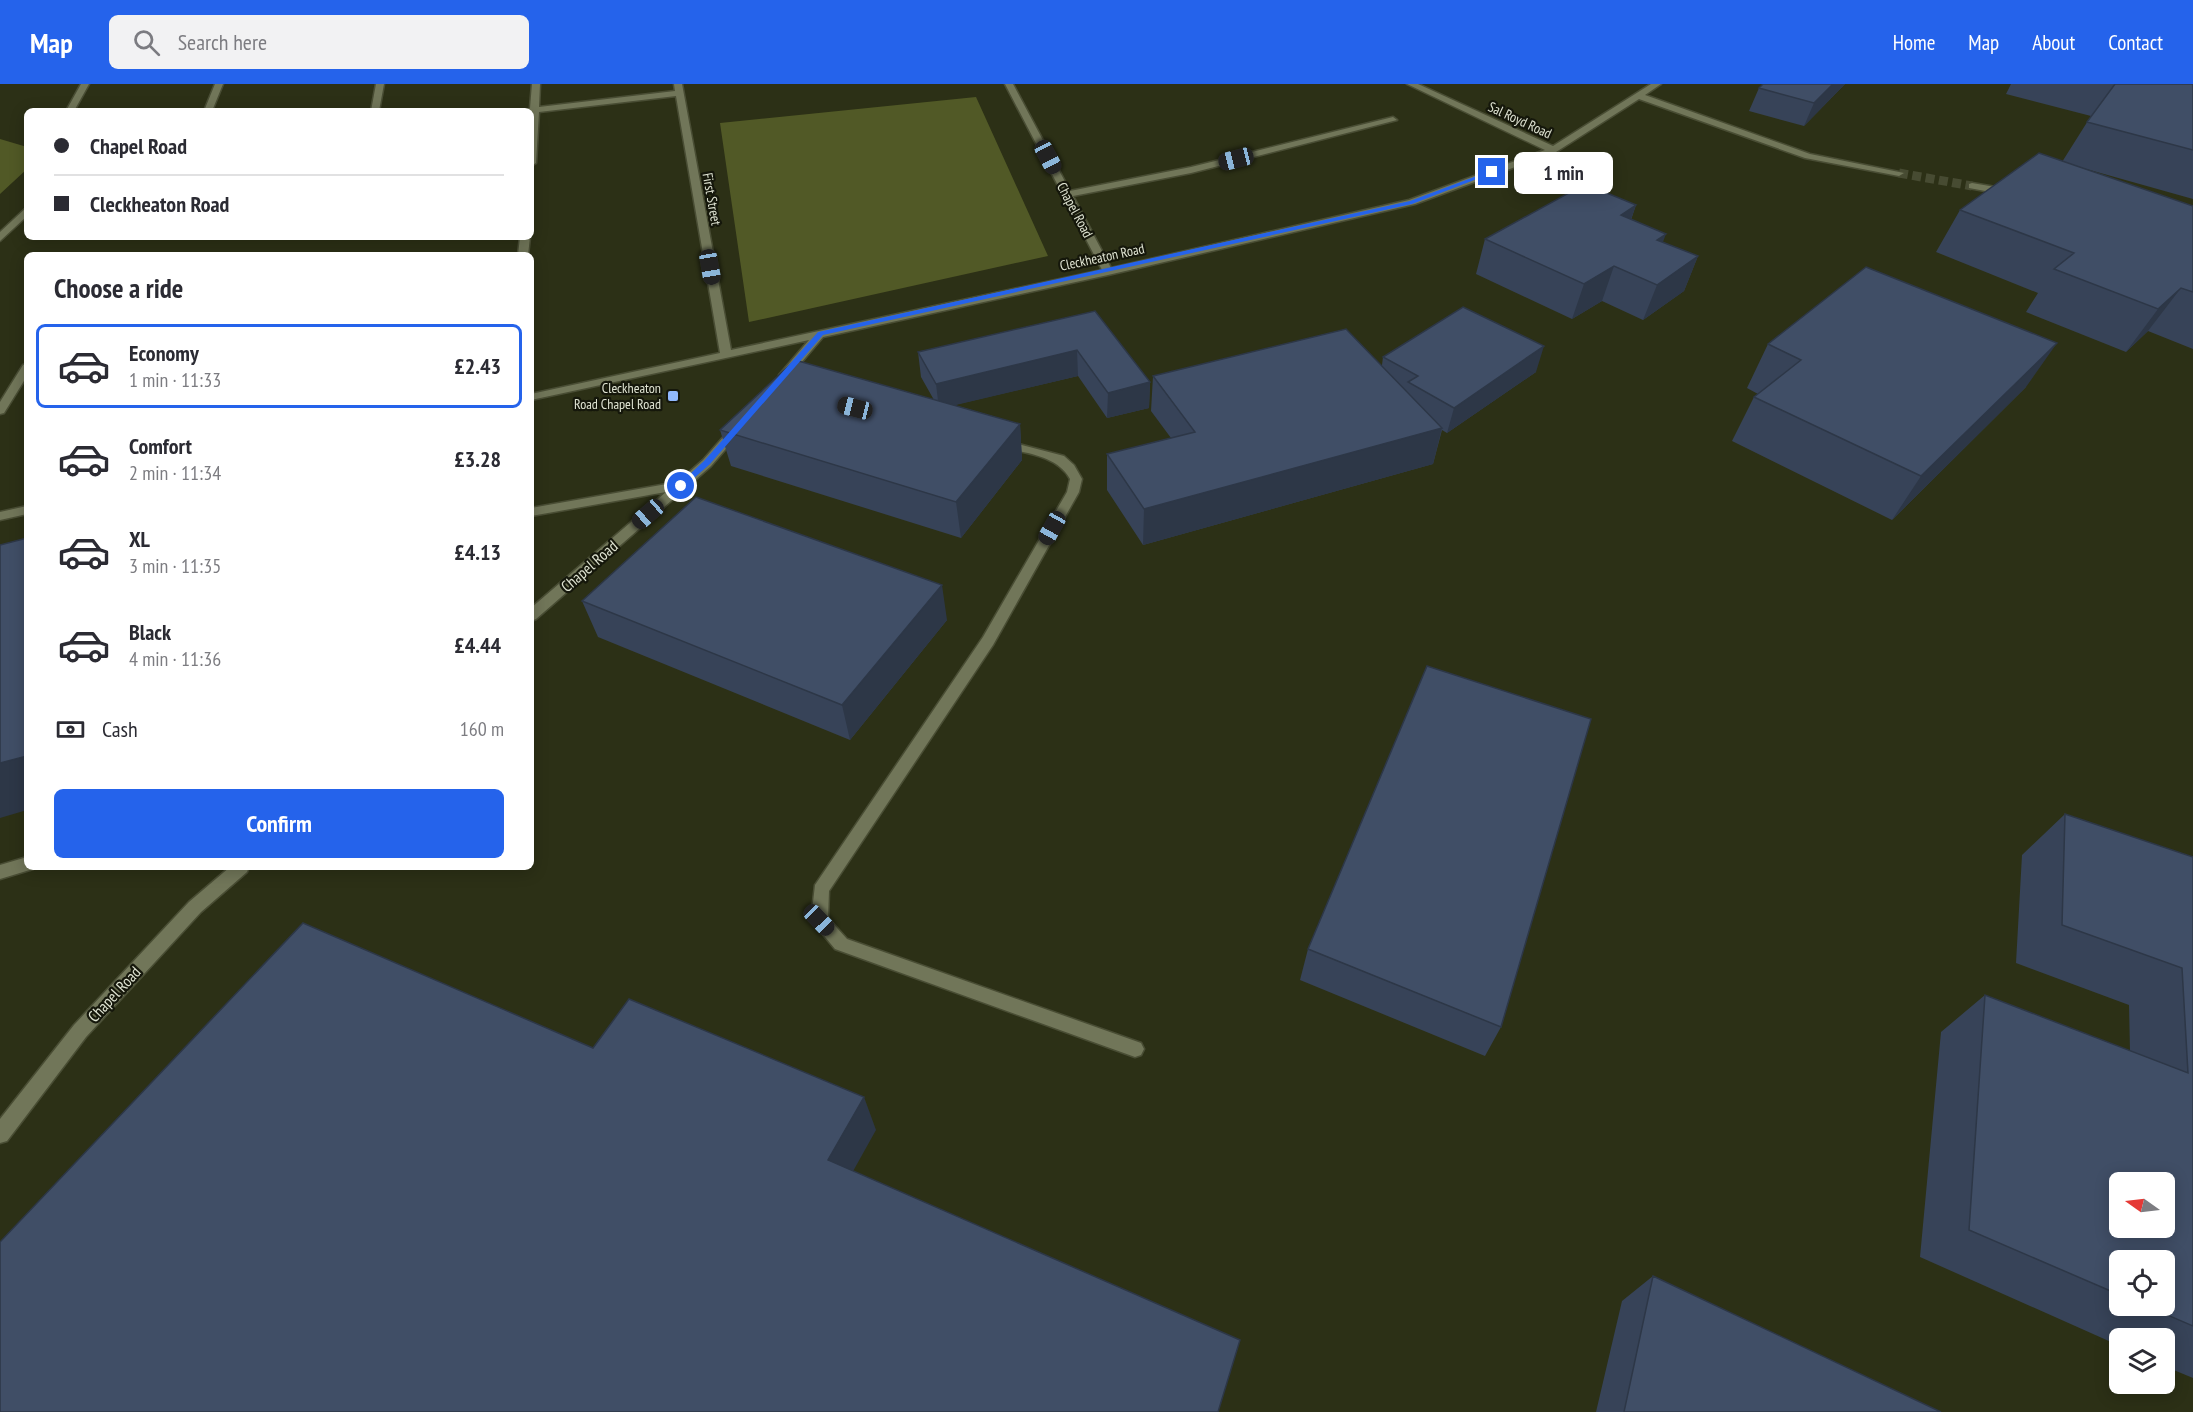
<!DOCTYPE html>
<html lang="en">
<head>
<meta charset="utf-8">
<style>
	body { margin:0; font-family:"PT Sans Narrow",sans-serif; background:#f2f2f3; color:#2b2b33; height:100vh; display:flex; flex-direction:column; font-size:22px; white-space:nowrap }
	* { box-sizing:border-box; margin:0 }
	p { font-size:20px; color:#7c7c81 }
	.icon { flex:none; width:33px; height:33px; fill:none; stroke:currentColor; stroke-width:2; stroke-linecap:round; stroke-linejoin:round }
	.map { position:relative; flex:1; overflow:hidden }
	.details { position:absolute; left:24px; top:168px; width:510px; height:618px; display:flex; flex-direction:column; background:#fff; border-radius:9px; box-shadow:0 3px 15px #0003 }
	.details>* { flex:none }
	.hud { position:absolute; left:24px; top:24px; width:510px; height:132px; border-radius:9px; box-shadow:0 3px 15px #0003; display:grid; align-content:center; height:132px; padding:0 30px; background:#fff }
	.needle { width:39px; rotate:284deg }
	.controls { position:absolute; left:2109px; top:1088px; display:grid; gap:12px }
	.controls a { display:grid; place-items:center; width:66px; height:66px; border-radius:9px; background:#fff; box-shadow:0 3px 15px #0003; font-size:30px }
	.end { position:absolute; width:27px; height:27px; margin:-14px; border:8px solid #2563eb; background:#fff; box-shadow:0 0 0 3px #fff }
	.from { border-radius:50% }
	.bubble { position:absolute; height:42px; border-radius:9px; background:#fff; box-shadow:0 3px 15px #0003; font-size:20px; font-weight:800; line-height:42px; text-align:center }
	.car { position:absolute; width:18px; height:36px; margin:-18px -9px; border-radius:8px; box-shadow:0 0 4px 2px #0007; background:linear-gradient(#222 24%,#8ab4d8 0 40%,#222 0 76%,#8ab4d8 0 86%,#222 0) }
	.hud b { display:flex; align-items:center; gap:21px; height:57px; font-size:22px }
	.hud b+b { border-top:2px solid #e1e1e2 }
	.hud i { width:15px; height:15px; background:#2b2b33 }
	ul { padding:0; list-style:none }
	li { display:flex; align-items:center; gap:18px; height:84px; margin:0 12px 9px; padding:0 18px; border:3px solid transparent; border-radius:9px }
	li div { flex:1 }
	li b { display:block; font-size:22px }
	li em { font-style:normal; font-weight:800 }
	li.on { border-color:#2563eb }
	li>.icon { width:54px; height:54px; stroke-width:1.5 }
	h2 { padding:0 30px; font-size:27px; line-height:72px }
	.pay { display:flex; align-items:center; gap:15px; height:66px; padding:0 30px; font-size:22px }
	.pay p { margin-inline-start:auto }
	.cta { display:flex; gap:12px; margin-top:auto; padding:12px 30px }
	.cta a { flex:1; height:69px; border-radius:9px; background:#2563eb; color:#fff; font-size:24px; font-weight:800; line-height:69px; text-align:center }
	header { display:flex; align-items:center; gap:36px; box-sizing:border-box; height:84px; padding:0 30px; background:#2563eb; color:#fff }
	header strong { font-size:28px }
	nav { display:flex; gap:33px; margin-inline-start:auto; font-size:21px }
	.search { width:420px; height:54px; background:#f2f2f3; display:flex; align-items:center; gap:15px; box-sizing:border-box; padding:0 21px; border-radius:9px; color:#7c7c81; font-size:22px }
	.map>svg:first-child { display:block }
	.green { fill:#515926 }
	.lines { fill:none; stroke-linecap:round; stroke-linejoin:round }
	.minor-tunnel { stroke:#474b32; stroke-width:9; stroke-dasharray:9 4.5; stroke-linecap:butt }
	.minor-casing { stroke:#494d34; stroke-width:3 }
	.minor { fill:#717659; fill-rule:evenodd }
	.wall { fill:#374358; fill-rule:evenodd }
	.shaded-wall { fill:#2d3747 }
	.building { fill:#404e66; stroke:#2d3747; stroke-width:1.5; fill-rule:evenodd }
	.route { fill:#2563eb }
	.poi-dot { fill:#90b8fd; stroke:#15170b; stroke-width:2 }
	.labels { text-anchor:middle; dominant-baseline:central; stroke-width:4.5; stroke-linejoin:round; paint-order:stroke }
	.far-street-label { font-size:14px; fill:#dfe3d2; stroke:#15170b }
	.far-poi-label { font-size:14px; fill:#dfe3d2; stroke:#15170b; text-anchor:end }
	.street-label { font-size:16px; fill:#dfe3d2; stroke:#15170b }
</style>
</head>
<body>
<header>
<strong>Map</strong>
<div class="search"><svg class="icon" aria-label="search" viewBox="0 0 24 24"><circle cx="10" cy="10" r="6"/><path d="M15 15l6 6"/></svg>Search here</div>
<nav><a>Home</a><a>Map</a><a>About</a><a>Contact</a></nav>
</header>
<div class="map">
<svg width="2193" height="1328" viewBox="0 0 2193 1328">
	<rect width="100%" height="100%" fill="#2c3016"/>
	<path class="green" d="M976,13L1048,172L749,238L720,39Z
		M0,55L27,63V85L0,110Z"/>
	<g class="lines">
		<path class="minor-tunnel" d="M1899,89L1972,102"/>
		<g class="minor-casing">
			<path id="minor" d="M81,0H89L74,27H66Z
				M215,0H223L212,27H204Z
				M376,0H384L379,27H371Z
				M532,0H540L539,23L675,7L674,0H682L731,266L1102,186L1005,0H1013L1070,107L1191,83L1393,33L1397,36L1191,89L1073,112L1111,184L1409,116L1545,66L1407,0H1418L1553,62L1651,0H1661L1645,11L1810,70L1904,89L1899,92L1805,74L1639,15L1556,68L1415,120L1108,191L823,253L789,293H781L779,291L809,256L531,316V310L720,269L676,12L539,28L536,79L531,82V27H524L530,24Z
				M1972,99L2007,105L2012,108L2007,111L1969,104V100Z
				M27,123V132L0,157V148Z
				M520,153H530L528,171H518Z
				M27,280V292L4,329L0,330V318L23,281Z
				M737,341L743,345L711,382L536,535L531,537V524L666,408L531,432V424L678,398L703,376L733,342Z
				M1003,356L1064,372L1074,381L1082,395L1079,408L993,561L829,807L828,834L847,855L1141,959L1144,965L1141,971L1135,973L835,865L811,836L815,801L983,553L1067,408L1070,395C1057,371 1024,369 999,363V357Z
				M27,422V430L0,436V428Z
				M27,773V783H34L33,785L0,795V781Z
				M230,783H249L247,788L201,828L86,953L7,1057L0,1059V1035L74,941L189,818Z"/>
		</g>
		<use href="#minor" class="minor"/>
	</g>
	<path class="wall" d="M1845,0L1804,42L1749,27L1759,4Z
		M2011,0H2193V115L2072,81L2193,122V265L2148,247L2126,268L2026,228L2038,209L1936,168L1960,126L2062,78L2091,32L2006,10Z
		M1636,121L1631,136L1663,158L1698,172L1684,207L1643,236L1602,217L1572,235L1476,190L1485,155Z
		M1095,227L1150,298L1149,324L1107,334L1078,292L954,321L1020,340L1022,376L961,454L731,382L720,346L934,316L921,293L918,268Z
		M1768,260L2026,303L1892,436L1732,357L1754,313L1758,310L1747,304Z
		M1383,273L1536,288L1447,349L1442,346L1433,380L1143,461L1107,406V370L1171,354L1151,327L1153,292L1382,281Z
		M582,517L947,536L850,656L598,553Z
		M2065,730L2193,773V1294L2164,1282V1254H2120V1262L1920,1173L1941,948L1985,911L2130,967L2129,921L2016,879L2022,771ZM2120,1176L2164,1221H2120Z
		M1308,865L1501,943L1485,972L1300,896Z
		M1653,1192L1941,1328H1596L1622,1217Z"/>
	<path class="shaded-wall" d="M1833,0H1845L1804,42L1814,19Z
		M1636,121L1624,155L1621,131Z
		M1666,150L1653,184L1657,156Z
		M1698,172L1684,207L1643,236L1657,201Z
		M1614,182L1602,217L1572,235L1584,200Z
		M2181,204L2148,247L2126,268L2158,225Z
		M2057,259L2026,303L1892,436L1921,392Z
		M1544,262L1536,288L1447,349L1454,324Z
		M1077,266L1078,292L939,325L936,300Z
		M1150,298L1149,324L1107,334L1108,309Z
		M1020,340L1022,376L961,454L956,418Z
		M1442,344L1433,380L1143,461L1144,425Z
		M942,501L947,536L850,656L842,621Z
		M27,672V726L0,734V679Z
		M864,1013L876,1046L842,1107L828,1076Z"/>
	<path class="building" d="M1763,0H1833L1814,19L1759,4Z
		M2115,0H2193V66L2087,38Z
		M2039,69L2193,122V208L2181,204L2158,225L2054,185L2074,169L1960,126Z
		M1585,100L1636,121L1621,131L1666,150L1657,156L1698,172L1657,201L1614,182L1584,200L1485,155Z
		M1866,183L2057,259L1921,392L1754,313L1801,276L1768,260Z
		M1463,223L1544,262L1454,324L1408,298L1418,292L1383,273Z
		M1095,227L1150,298L1108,309L1077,266L936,300L918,268Z
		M1346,245L1442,344L1144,425L1107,370L1195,348L1153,292Z
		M795,276L1020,340L956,418L720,346Z
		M696,413L942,501L842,621L582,517Z
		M27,454V672L0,679V461Z
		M1427,582L1591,635L1501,943L1308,865Z
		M2065,730L2193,773V1242L2144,1221H2164V1176H2120V1211L1969,1146L1985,911L2188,989L2182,884L2062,841ZM2120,1098H2164V1143H2120Z
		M303,839L593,964L629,915L864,1013L828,1076L1240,1256L1218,1328H0V1158Z
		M1653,1192L1941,1328H1624Z"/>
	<path class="route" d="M1490,87L1495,88L1412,120L823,251L710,380L684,403L677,402L704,377L818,248L1410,117Z"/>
	<rect class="poi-dot" x="667" y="306" width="12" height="12" rx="3"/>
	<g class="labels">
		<g class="far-street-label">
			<text transform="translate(1520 36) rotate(25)">Sal Royd Road</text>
			<text transform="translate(712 115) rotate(80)">First Street</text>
			<text transform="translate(1075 126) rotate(62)">Chapel Road</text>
			<text transform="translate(1102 173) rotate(-12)">Cleckheaton Road</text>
		</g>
		<g class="far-poi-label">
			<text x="661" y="304">Cleckheaton<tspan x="661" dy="16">Road Chapel Road</tspan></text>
		</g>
		<g class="street-label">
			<text transform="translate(589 482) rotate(-41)">Chapel Road</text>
			<text transform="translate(114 910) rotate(-47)">Chapel Road</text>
		</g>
	</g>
</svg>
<div class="controls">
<a><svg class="needle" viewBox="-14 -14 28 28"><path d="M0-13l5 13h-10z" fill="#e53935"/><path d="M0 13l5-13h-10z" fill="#7c7c81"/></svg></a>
<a><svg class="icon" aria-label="locate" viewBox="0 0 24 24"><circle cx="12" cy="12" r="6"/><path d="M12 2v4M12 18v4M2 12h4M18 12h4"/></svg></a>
<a><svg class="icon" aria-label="layers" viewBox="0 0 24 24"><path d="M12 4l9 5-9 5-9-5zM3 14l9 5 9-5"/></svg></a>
</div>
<i class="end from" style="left:681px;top:402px"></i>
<i class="end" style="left:1492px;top:88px"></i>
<div class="bubble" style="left:1514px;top:68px;width:99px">1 min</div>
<i class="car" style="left:1048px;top:73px;rotate:152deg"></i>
<i class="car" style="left:1236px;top:75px;rotate:256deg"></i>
<i class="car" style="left:710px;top:183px;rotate:170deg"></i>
<i class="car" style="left:855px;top:324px;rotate:284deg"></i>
<i class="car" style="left:648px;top:430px;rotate:229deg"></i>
<i class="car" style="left:1052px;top:444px;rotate:209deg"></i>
<i class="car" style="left:819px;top:836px;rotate:136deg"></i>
<div class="hud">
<b><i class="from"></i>Chapel Road</b>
<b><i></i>Cleckheaton Road</b>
</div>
<section class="details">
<h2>Choose a ride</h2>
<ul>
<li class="on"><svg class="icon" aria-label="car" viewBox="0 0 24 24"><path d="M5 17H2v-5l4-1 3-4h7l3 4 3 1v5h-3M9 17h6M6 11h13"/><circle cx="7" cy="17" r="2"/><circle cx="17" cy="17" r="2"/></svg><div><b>Economy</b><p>1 min · 11:33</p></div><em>£2.43</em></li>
<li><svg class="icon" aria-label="car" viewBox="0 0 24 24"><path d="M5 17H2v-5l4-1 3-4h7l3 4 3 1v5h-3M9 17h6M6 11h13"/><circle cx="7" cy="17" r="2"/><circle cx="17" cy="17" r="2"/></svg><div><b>Comfort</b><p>2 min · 11:34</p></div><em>£3.28</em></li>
<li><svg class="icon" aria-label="car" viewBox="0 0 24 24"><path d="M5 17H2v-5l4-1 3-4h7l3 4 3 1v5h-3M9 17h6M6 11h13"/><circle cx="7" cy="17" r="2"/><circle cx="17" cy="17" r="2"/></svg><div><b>XL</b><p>3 min · 11:35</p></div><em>£4.13</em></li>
<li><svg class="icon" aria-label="car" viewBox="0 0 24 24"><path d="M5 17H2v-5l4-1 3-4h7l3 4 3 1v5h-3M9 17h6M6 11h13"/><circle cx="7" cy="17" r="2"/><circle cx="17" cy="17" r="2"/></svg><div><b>Black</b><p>4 min · 11:36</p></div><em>£4.44</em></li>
</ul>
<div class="pay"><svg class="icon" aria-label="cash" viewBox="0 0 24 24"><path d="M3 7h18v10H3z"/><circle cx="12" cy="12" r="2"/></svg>Cash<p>160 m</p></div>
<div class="cta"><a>Confirm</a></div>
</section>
</div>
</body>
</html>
